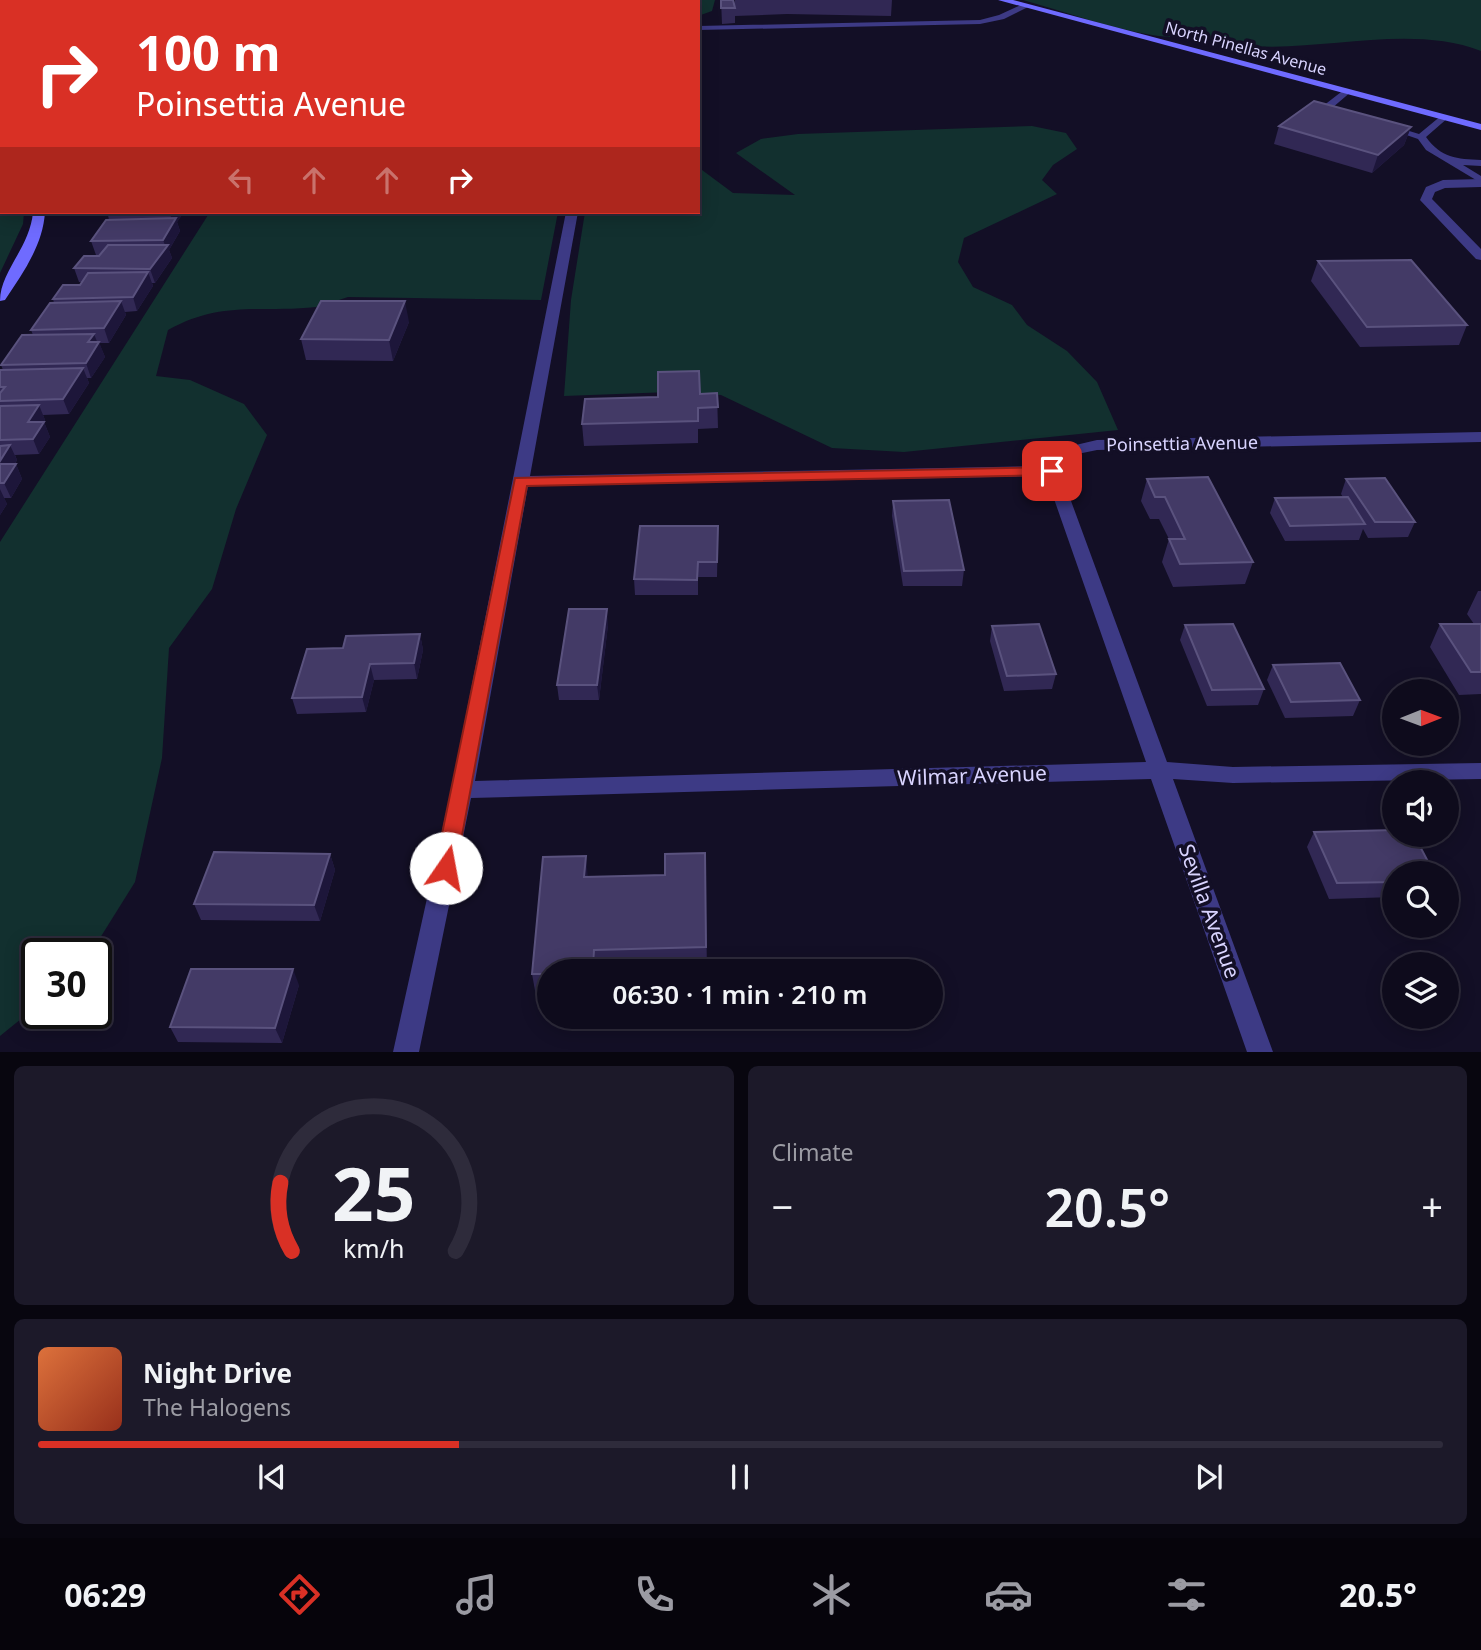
<!DOCTYPE html>
<meta charset="utf-8">
<style>
body{margin:0;font-family:"Noto Sans",sans-serif;background:#1c1929;color:#f1f3f6;height:100vh;display:flex;flex-direction:column;font-size:26px;white-space:nowrap}
*{box-sizing:border-box;margin:0}
p{font-size:23px;color:#9b9ba3}
.icon{flex:none;width:38px;height:38px;fill:none;stroke:currentColor;stroke-width:2;stroke-linecap:round;stroke-linejoin:round}
.map{position:relative;height:1052px;overflow:hidden}
.sheet{display:flex;flex-direction:column;gap:14px;padding:14px;background:#08060f;flex:1}
.sheet>*{flex:none}
.guide{position:absolute;left:0px;top:0px;width:700px;height:214px;box-shadow:0 4px 18px #0003,0 0 0 2px #2e2b3b;background:#d93025;color:#fff;overflow:hidden}
.needle{width:46px;rotate:89deg}
.fabs{position:absolute;left:1382px;top:679px;display:grid;gap:14px}
.fabs a{display:grid;place-items:center;width:77px;height:77px;border-radius:50%;background:#0e0b1c;box-shadow:0 4px 18px #0003,0 0 0 2px #2e2b3b;font-size:35px}
.speed{position:absolute;left:21px;top:938px;display:flex;gap:14px;font-size:35px;font-weight:700;text-align:center}
.speed>*{display:grid;place-content:center;width:91px;height:91px;border-radius:50%;background:#0e0b1c;box-shadow:0 4px 18px #0003,0 0 0 2px #2e2b3b;line-height:1}
.speed .limit{border:4px solid #111;border-radius:10px;background:#fff;color:#111}
.pin{position:absolute;display:grid;place-items:center;width:60px;height:60px;color:#fff;margin:-30px;border-radius:14px;box-shadow:0 4px 10px #0006}
.me{position:absolute;width:77px;margin:-38px;rotate:12deg;stroke-linejoin:round;filter:drop-shadow(0 0 5px #0008)}
.turn{display:flex;align-items:center;gap:24px;height:147px;padding:0 21px;font-size:32px}
.turn .icon{width:91px;height:91px;stroke-width:2.5}
.turn b{display:block;font-size:49px;line-height:60px}
.lanes{display:flex;align-items:center;height:66px;padding:0 21px;background:#0003;justify-content:center;gap:35px;direction:ltr}
.lanes .off{opacity:.35}
.big{font-size:52px;font-weight:600;line-height:1.1}
.sheet .tile{flex:1;display:flex;flex-direction:column;justify-content:center;gap:10px;min-width:0;padding:0 24px;border-radius:10px;background:#1c1929}
.sheet .dial{align-items:center;gap:0}
.dial svg{height:182px;overflow:visible;fill:none;stroke:#2e2b3b;stroke-width:7;stroke-linecap:round;text-anchor:middle}
.dial text{fill:#f1f3f6;stroke:none}
.song{display:flex;align-items:center;gap:21px}
.cover{width:84px;height:84px;border-radius:10px;background:linear-gradient(135deg,hsl(20 70% 55%),hsl(10 70% 35%))}
.played{height:7px;border-radius:4px;background:linear-gradient(90deg,#d93025 30%,#2e2b3b 30%)}
.keys{display:flex;justify-content:space-around;direction:ltr}
.heat{display:flex;justify-content:space-between;align-items:center;font-size:38px;direction:ltr}
.sheet .tiles{flex:1;display:grid;gap:14px;grid-template-columns:1fr 1fr}
.tile:last-child{grid-column:span 2}
.trip{position:absolute;left:537px;top:959px;width:406px;height:70px;border-radius:35px;background:#0e0b1c;box-shadow:0 4px 18px #0003,0 0 0 2px #2e2b3b;font-weight:600;line-height:70px;text-align:center}
.tabs{display:flex;height:112px;justify-content:space-around;align-items:center;background:#06040b;color:#9b9ba3}
.tabs .icon{width:49px;height:49px}
.tabs .current{color:#d93025}
.tabs b{font-size:32px;color:#f1f3f6}
.map>svg:first-child{display:block}
</style>
<div class="map">
<svg width="1481" height="1052" viewBox="0 0 1481 1052">
<rect width="100%" height="100%" fill="#130f26"/>
<g fill="#12302f">
<polygon points="0,0 715,0 712,11 698,16 698,2 2,2 2,75"/>
<path d="M1023,0H1481V51C1411,24 1325,51 1253,46C1237,45 1221,41 1205,39C1188,37 1169,38 1152,35C1109,28 1066,12 1023,0Z"/>
<polygon points="0,109 2,212 24,212 23,224 0,273"/>
<polygon points="1032,126 1066,133 1077,149 1053,165 1042,180 1057,194 964,238 958,262 973,287 1012,305 1027,325 1067,351 1097,382 1118,430 904,452 832,448 721,395 670,392 564,396 571,300 585,212 698,212 698,167 733,193 795,195 736,153 761,139 798,134"/>
<path d="M210,212H558L541,300L348,297C338,300 327,305 316,307C261,313 222,300 168,330L156,376L190,380L244,404L267,435L236,509L212,589L169,648L162,758L135,882L90,954H37V1006L0,1036V542Z"/>
</g>
<g fill="none" stroke-linecap="round" stroke-linejoin="round">
<g fill="#3d3a85" fill-rule="evenodd">
<polygon points="1023,4 1030,6 1004,19 980,24 698,30 698,26 980,20 999,15"/>
<polygon points="1345,89 1352,91 1332,108 1339,112 1339,116 1333,116 1323,110 1323,106"/>
<path d="M1442,115L1449,117L1426,137C1441,158 1457,159 1481,160V166L1463,165L1481,176V183L1426,150L1418,139L1389,129L1393,126L1419,134Z"/>
</g>
<g fill="#3d3a85" fill-rule="evenodd">
<polygon points="1481,179 1481,187 1445,188 1435,192 1432,199 1481,249 1481,260 1476,259 1420,200 1426,187 1443,180"/>
<path d="M566,212H578L530,476L1045,466L1050,451L1097,440L1481,432V442L1097,450L1063,457L1060,471L1167,762L1233,767L1481,763V779L1233,783L1173,779L1273,1052H1247L1151,779L471,798L419,1052H393L451,790ZM1046,476L1146,762L475,781L528,486Z"/>
</g>
<g fill="#6f6bff" fill-rule="evenodd">
<polygon points="998,0 1013,0 1481,124 1481,130"/>
<rect x="0" y="87" width="2" height="8"/>
<path d="M33,212H45C43,245 23,273 5,300L0,301C0,271 30,248 33,212Z"/>
</g>
</g>
<g fill="#312854">
<polygon points="721,0 734,5 735,0 892,0 891,16 787,14 735,16 735,23 722,24"/>
<polygon points="1279,126 1411,127 1404,145 1372,173 1274,144"/>
<polygon points="184,212 177,222 180,231 169,250 172,258 155,283 152,283 153,286 137,311 125,312 126,315 109,343 99,343 105,357 91,378 87,378 89,383 69,414 43,415 45,420 44,422 50,437 39,454 15,455 17,460 15,464 16,464 22,479 11,498 4,498 7,504 0,515 0,370 3,370 1,365 33,335 31,330 54,303 53,299 80,285 82,282 79,282 74,268 99,256 100,255 96,255 91,241 109,220 108,215"/>
<polygon points="1318,261 1467,325 1459,345 1360,347 1311,281"/>
<polygon points="409,322 393,361 306,360 301,339"/>
<polygon points="717,393 718,428 698,429 698,443 584,446 582,424 700,394"/>
<polygon points="1147,479 1253,562 1245,584 1173,587 1162,562 1169,539 1159,519 1150,519 1141,501"/>
<polygon points="1346,479 1415,522 1408,537 1368,538 1363,529 1359,540 1285,541 1270,513 1275,498 1343,497 1341,494"/>
<polygon points="893,501 964,570 962,586 903,586 892,516"/>
<polygon points="718,526 717,577 698,577 698,595 635,595 634,579"/>
<polygon points="1478,591 1481,591 1481,694 1459,695 1430,647 1440,624 1474,624 1467,614"/>
<polygon points="608,625 599,700 559,700 557,685"/>
<polygon points="1185,625 1264,689 1258,705 1207,706 1180,640"/>
<polygon points="992,626 1056,674 1052,689 1004,691 990,641"/>
<polygon points="420,634 423,650 417,679 374,680 366,712 297,714 292,698 343,648"/>
<polygon points="1273,665 1360,700 1353,716 1285,718 1267,680"/>
<polygon points="1314,832 1395,873 1395,897 1329,899 1307,847"/>
<polygon points="705,853 707,970 647,971 550,971 550,996 536,996 532,974 588,877 665,875"/>
<polygon points="330,854 335,870 320,921 201,920 194,904"/>
<polygon points="299,985 282,1043 178,1042 170,1027"/>
</g>
<g fill="#1d163a">
<polygon points="1411,127 1404,145 1372,173 1378,155"/>
<polygon points="172,212 184,212 177,222 180,231 169,250 172,258 155,283 150,269 166,248 163,240 173,223 170,214"/>
<polygon points="148,272 153,286 137,311 133,297"/>
<polygon points="121,301 126,315 109,343 104,328"/>
<polygon points="405,301 409,322 393,361 389,340"/>
<polygon points="94,334 98,344 99,342 105,357 91,378 86,363 88,342"/>
<polygon points="83,368 89,383 69,414 63,399"/>
<polygon points="39,405 45,420 34,437 28,422"/>
<polygon points="44,422 50,437 39,454 33,439"/>
<polygon points="10,445 17,460 5,479 0,469 0,461"/>
<polygon points="16,464 22,479 11,498 4,483"/>
<polygon points="0,489 7,504 0,515"/>
<polygon points="607,609 608,625 599,700 597,685"/>
<polygon points="420,634 423,650 417,679 414,663"/>
<polygon points="370,664 374,680 366,712 362,697"/>
<polygon points="330,854 335,870 320,921 314,905"/>
<polygon points="586,856 588,879 584,877"/>
<polygon points="594,950 597,971 593,971"/>
<polygon points="293,969 299,985 282,1043 275,1028"/>
</g>
<g fill="#433a66" stroke="#5a527e" stroke-width="2">
<polygon points="721,0 733,0 735,8 721,8"/>
<polygon points="1314,101 1411,127 1378,155 1279,126"/>
<polygon points="110,212 172,212 170,214 108,215"/>
<polygon points="176,218 163,240 91,241 106,220"/>
<polygon points="108,245 168,245 150,269 74,268 84,256 99,256"/>
<polygon points="1411,260 1467,325 1367,327 1318,261"/>
<polygon points="148,272 133,297 53,299 63,285 80,285 88,273"/>
<polygon points="121,301 104,328 31,330 50,303"/>
<polygon points="321,301 405,301 389,340 301,339"/>
<polygon points="94,334 88,342 99,342 86,363 1,365 22,335"/>
<polygon points="83,368 63,399 0,401 0,393 5,387 0,387 0,370"/>
<polygon points="699,371 700,394 717,393 718,407 698,408 698,421 582,424 585,399 658,397 658,372"/>
<polygon points="39,405 28,422 44,422 33,439 0,440 0,406"/>
<polygon points="10,445 0,461 0,446"/>
<polygon points="0,464 16,464 4,483 0,483"/>
<polygon points="1208,477 1253,562 1180,564 1169,539 1185,539 1165,497 1155,497 1147,479"/>
<polygon points="1385,478 1415,522 1375,522 1346,479"/>
<polygon points="1348,497 1365,524 1290,526 1275,498"/>
<polygon points="949,500 964,570 904,571 893,501"/>
<polygon points="640,526 718,526 717,562 698,562 697,580 634,579"/>
<polygon points="569,609 607,609 597,685 557,685"/>
<polygon points="1039,624 1056,674 1007,676 992,626"/>
<polygon points="1233,624 1264,689 1212,690 1185,625"/>
<polygon points="1440,624 1481,624 1481,672 1471,672"/>
<polygon points="420,634 414,663 370,664 362,697 292,698 307,649 343,648 346,636"/>
<polygon points="1340,663 1360,700 1291,702 1273,665"/>
<polygon points="1395,830 1395,835 1414,835 1434,873 1395,873 1395,882 1337,883 1314,832"/>
<polygon points="214,852 330,854 314,905 194,904"/>
<polygon points="705,853 706,947 594,950 593,971 550,971 550,974 532,974 543,857 586,856 584,877 665,875 665,854"/>
<polygon points="191,969 293,969 275,1028 170,1027"/>
</g>
<polygon fill="#d93025" stroke="#8d1f18" stroke-width="2" points="1052,467 1057,468 1059,471 1057,475 527,486 456,868 453,875 446,877 438,875 435,868 515,478"/>
<g text-anchor="middle" dominant-baseline="central" stroke-width="7" stroke-linejoin="round" paint-order="stroke">
<g font-size="16" fill="#d9d4ff" stroke="#130f26">
<text transform="translate(1246 48) rotate(15)">North Pinellas Avenue</text>
</g>
<g font-size="18" fill="#d9d4ff" stroke="#130f26">
<text transform="translate(1182 443) rotate(-1)">Poinsettia Avenue</text>
</g>
<g font-size="21" fill="#d9d4ff" stroke="#130f26">
<text transform="translate(972 775) rotate(-2)">Wilmar Avenue</text>
<text transform="translate(1210 911) rotate(70)">Sevilla Avenue</text>
</g>
</g>
</svg>
<div class="fabs">
<a><svg class="needle" viewBox="-14 -14 28 28"><path d="M0-13l5 13h-10z" fill="#e53935"/><path d="M0 13l5-13h-10z" fill="#9b9ba3"/></svg></a>
<a><svg class="icon" aria-label="sound" viewBox="0 0 24 24"><path d="M4 9h4l5-4v14l-5-4H4zM17 9q2 3 0 6"/></svg></a>
<a><svg class="icon" aria-label="search" viewBox="0 0 24 24"><circle cx="10" cy="10" r="6"/><path d="M15 15l6 6"/></svg></a>
<a><svg class="icon" aria-label="layers" viewBox="0 0 24 24"><path d="M12 4l9 5-9 5-9-5zM3 14l9 5 9-5"/></svg></a>
</div>
<div class="speed"><div class="limit">30</div></div>
<div class="pin" style="left:1052px;top:471px;background:#d93025"><svg class="icon" aria-label="arrive" viewBox="0 0 24 24"><path d="M6 21V4h12l-3 4 3 4H6"/></svg></div>
<svg class="me" style="left:446px;top:868px" viewBox="-20 -20 40 40"><circle r="19" fill="#fff"/><path d="M0-13L10 11 0 6-10 11z" fill="#d93025"/></svg>
<div class="trip">06:30 · 1 min · 210 m</div>
<div class="guide">
<div class="turn"><svg class="icon" aria-label="right" viewBox="0 0 24 24"><path d="M7 20v-9h11M14 6l5 5-5 5"/></svg><div><b>100 m</b>Poinsettia Avenue</div></div>
<div class="lanes"><svg class="icon off" aria-label="left" viewBox="0 0 24 24"><path d="M17 20v-9H6M10 6l-5 5 5 5"/></svg><svg class="icon off" aria-label="ahead" viewBox="0 0 24 24"><path d="M12 20V5M6 11l6-6 6 6"/></svg><svg class="icon off" aria-label="ahead" viewBox="0 0 24 24"><path d="M12 20V5M6 11l6-6 6 6"/></svg><svg class="icon" aria-label="right" viewBox="0 0 24 24"><path d="M7 20v-9h11M14 6l5 5-5 5"/></svg></div>
</div>
</div>
<section class="sheet">
<div class="tiles">
<div class="tile dial"><svg viewBox="0 0 100 80">
<path d="M14 69A42 42 0 1 1 86 69"/>
<path d="M14 69A42 42 0 0 1 9 39" stroke="#d93025"/>
<text x="50" y="56" font-size="32" font-weight="700">25</text>
<text x="50" y="72" font-size="11">km/h</text>
</svg></div>
<div class="tile"><p>Climate</p>
<div class="heat"><a>−</a><b class="big">20.5°</b><a>+</a></div>
</div>
<div class="tile">
<div class="song"><i class="cover"></i><div><b>Night Drive</b><p>The Halogens</p></div></div>
<div class="played"></div>
<div class="keys"><svg class="icon" aria-label="previous" viewBox="0 0 24 24"><path d="M18 5L8 12l10 7zM5 5v14"/></svg><svg class="icon" aria-label="pause" viewBox="0 0 24 24"><path d="M8 5v14M16 5v14"/></svg><svg class="icon" aria-label="next" viewBox="0 0 24 24"><path d="M6 5l10 7-10 7zM19 5v14"/></svg></div>
</div>
</div>
</section>
<nav class="tabs">
<b>06:29</b>
<svg class="icon current" aria-label="directions" viewBox="0 0 24 24"><path d="M12 3l9 9-9 9-9-9zM9 14v-3h6M13 9l2 2-2 2"/></svg>
<svg class="icon" aria-label="music" viewBox="0 0 24 24"><path d="M9 18V5l10-2v13"/><circle cx="6" cy="18" r="3"/><circle cx="16" cy="16" r="3"/></svg>
<svg class="icon" aria-label="phone" viewBox="0 0 24 24"><path d="M5 4h4l2 5-3 2q2 4 5 5l2-3 5 2v4C11 20 4 13 5 4z"/></svg>
<svg class="icon" aria-label="climate" viewBox="0 0 24 24"><path d="M12 3v18M4 7l16 10M4 17L20 7"/></svg>
<svg class="icon" aria-label="car" viewBox="0 0 24 24"><path d="M5 17H2v-5l4-1 3-4h7l3 4 3 1v5h-3M9 17h6M6 11h13"/><circle cx="7" cy="17" r="2"/><circle cx="17" cy="17" r="2"/></svg>
<svg class="icon" aria-label="filters" viewBox="0 0 24 24"><path d="M4 7h16M4 17h16"/><circle cx="9" cy="7" r="2"/><circle cx="15" cy="17" r="2"/></svg>
<b>20.5°</b>
</nav>
